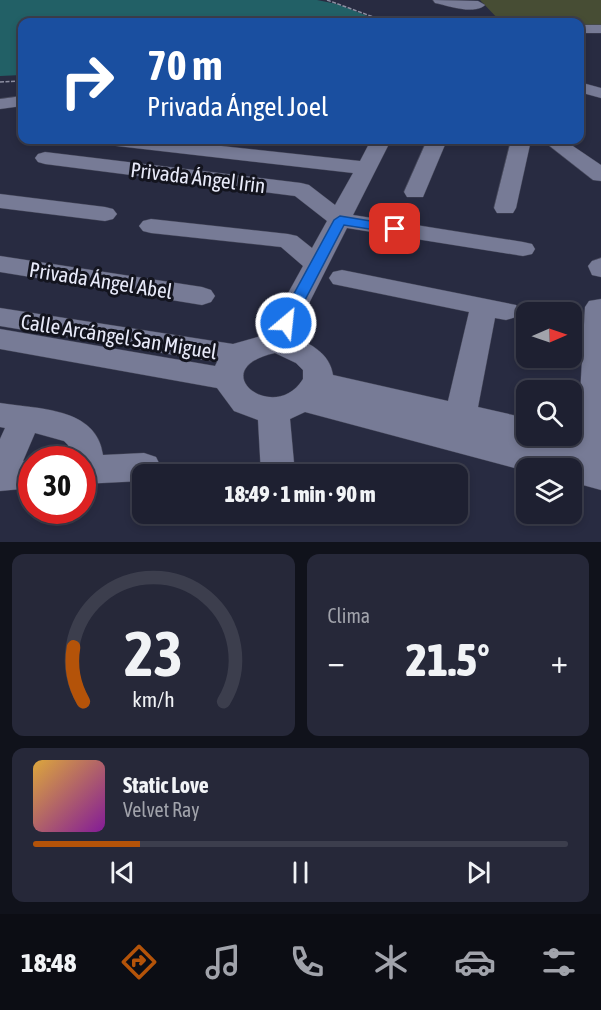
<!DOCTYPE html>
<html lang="es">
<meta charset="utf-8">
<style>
body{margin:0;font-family:"Asap Condensed",sans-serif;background:#262839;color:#f1f3f6;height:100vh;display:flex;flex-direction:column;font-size:22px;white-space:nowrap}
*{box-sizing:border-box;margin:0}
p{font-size:20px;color:#a1a3ab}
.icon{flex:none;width:33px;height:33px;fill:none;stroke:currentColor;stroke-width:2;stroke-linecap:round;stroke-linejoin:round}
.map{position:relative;height:542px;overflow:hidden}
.side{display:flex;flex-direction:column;gap:12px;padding:12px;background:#10121b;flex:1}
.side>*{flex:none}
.top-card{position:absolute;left:18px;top:18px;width:566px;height:126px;border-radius:12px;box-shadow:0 3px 9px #0003,0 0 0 2px #3c3e4d;background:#1a4fa0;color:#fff;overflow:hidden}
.needle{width:39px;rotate:88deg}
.buttons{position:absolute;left:516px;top:302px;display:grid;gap:12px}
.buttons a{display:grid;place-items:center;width:66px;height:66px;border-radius:12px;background:#1e2031;box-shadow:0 3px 9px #0003,0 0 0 2px #3c3e4d;font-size:30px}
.speed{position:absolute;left:18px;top:446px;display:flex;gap:12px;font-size:30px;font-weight:700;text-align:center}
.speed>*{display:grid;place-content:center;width:78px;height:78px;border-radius:50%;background:#1e2031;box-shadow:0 3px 9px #0003,0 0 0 2px #3c3e4d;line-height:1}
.speed .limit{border:9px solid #d22;background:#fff;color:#111}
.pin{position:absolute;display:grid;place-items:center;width:51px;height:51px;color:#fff;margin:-26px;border-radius:12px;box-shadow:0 3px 9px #0006}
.me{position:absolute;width:66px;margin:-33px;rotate:28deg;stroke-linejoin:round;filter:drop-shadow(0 0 4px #0008)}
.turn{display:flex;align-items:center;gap:21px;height:126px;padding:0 30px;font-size:27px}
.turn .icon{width:78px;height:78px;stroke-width:2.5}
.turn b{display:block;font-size:42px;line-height:51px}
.big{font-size:45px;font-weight:800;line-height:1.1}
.side .tile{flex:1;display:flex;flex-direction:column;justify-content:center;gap:9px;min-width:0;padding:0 21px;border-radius:12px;background:#262839}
.side .dial{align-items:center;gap:0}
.dial svg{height:156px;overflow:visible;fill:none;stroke:#3c3e4d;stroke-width:7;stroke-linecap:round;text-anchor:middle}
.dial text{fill:#f1f3f6;stroke:none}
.song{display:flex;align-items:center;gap:18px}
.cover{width:72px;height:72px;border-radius:9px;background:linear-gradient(135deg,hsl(40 70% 55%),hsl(290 70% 35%))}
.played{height:6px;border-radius:3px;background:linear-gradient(90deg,#b45309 20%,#3c3e4d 20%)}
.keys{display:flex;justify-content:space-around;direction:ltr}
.heat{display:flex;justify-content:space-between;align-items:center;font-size:33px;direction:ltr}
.side .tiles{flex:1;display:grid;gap:12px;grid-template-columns:1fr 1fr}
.tile:last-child{grid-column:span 2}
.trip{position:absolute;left:132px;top:464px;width:336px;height:60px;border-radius:12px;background:#1e2031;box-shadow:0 3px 9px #0003,0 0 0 2px #3c3e4d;font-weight:800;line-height:60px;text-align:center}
.menu{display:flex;height:96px;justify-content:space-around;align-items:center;background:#0c0d14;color:#a1a3ab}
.menu .icon{width:42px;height:42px}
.menu .current{color:#b45309}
.menu b{font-size:27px;color:#f1f3f6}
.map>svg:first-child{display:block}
</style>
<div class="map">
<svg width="601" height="542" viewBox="0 0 601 542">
<rect width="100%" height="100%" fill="#282b41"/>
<polygon fill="#474d34" points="480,0 601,0 601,26 579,26 579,22 501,22"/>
<polygon fill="#226066" points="0,0 317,0 337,4 383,22 22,22 22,75 0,76"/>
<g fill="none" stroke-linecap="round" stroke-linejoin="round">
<g stroke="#454759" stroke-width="1">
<g id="minor">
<path d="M433,0L478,1L485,5C474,15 449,6 435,3Z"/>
<rect x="579" y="25" width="22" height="8"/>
<polygon points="579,82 601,88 601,98 579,92"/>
<polygon points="22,96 22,106 0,109 0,99"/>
<path d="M107,140H166L360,161L371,140H391L353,215L523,242L532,244L535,249L532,254L523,256L347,228L292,337C311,343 330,354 333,375L448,401L469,312L333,284L329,278L333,272L342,270L516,305L520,311L516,317L506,320L495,318L478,407L526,418V435H572V429L578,431L585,307L589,301L601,299V490L572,482V468H526V471L305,412L290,419L295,474H261L258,420L234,411L217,388L0,349V329L215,366L217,362L0,326V308L233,344L265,335L303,266L281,247L151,233L143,231L139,226L143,221L151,219L288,234L297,236L312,248L327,221L295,196L45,164L38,162L35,158L38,154L45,152L301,183L309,185L335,205L353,173L117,146L110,144ZM275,353L296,363L303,370V379C274,426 202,369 275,353Z"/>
<polygon points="427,140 447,140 423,197 407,197 404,192"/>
<polygon points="511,140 531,140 516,208 513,213 497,213 494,208"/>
<polygon points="542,140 564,140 601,165 601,181 593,180"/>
<polygon points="0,194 105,207 113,209 117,214 113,219 105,221 0,208"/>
<polygon points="0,256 202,287 211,290 215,296 211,302 202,305 0,272"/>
<polygon points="601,258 601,277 592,275 588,266 592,261"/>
<path d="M0,403C37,409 97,407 103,455L144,453L156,457L161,467L158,474H142V481L82,484V459H69L68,445L64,441L35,433L23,461L32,460V488L0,491V439L5,428L0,427Z"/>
</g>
</g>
<g stroke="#8d8fa2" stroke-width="1.5" stroke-dasharray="4 1.5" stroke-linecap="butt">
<polyline points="327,0 387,22"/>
<polyline points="0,82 22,81"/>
</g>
<use href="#minor" fill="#777b96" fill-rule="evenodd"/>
</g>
<polygon fill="#1a73e8" stroke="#114b97" stroke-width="1.5" points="340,216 395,225 401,229 395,233 344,225 291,327 281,327 278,323 334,220"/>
<g text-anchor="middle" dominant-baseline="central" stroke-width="6" stroke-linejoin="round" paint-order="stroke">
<g font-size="21" fill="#e8eaf9" stroke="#13141e">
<text transform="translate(198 177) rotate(7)">Privada Ángel Irin</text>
<text transform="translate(101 280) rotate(9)">Privada Ángel Abel</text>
<text transform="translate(119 336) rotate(9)">Calle Arcángel San Miguel</text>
</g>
</g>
</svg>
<div class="buttons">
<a><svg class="needle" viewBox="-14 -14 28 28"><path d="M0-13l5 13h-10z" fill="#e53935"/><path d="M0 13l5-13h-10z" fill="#a1a3ab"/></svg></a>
<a><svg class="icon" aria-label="search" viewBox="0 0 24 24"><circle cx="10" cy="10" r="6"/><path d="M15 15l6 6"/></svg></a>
<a><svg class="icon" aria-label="layers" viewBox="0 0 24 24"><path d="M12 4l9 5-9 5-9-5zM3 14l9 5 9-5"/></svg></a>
</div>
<div class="speed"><div class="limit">30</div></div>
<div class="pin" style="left:395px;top:229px;background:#d93025"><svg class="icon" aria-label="arrive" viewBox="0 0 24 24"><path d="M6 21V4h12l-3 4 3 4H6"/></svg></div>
<svg class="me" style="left:286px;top:323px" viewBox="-20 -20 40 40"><circle r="17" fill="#1a73e8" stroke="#fff" stroke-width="3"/><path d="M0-11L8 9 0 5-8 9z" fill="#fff"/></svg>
<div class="trip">18:49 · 1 min · 90 m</div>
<div class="top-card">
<div class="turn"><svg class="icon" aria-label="right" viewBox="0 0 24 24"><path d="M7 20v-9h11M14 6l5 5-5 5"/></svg><div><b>70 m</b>Privada Ángel Joel</div></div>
</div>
</div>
<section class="side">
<div class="tiles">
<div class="tile dial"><svg viewBox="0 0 100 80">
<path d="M14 69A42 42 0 1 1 86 69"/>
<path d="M14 69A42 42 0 0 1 9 41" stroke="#b45309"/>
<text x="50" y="56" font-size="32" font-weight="700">23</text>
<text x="50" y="72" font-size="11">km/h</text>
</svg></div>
<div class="tile"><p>Clima</p>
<div class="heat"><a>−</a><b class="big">21.5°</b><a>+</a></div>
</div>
<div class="tile">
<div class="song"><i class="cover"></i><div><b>Static Love</b><p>Velvet Ray</p></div></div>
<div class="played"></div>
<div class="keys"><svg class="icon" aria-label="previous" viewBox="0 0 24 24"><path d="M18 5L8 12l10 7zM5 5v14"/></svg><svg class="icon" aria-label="pause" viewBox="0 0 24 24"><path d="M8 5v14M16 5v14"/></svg><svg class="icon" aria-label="next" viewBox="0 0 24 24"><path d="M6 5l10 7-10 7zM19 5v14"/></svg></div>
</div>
</div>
</section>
<nav class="menu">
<b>18:48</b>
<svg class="icon current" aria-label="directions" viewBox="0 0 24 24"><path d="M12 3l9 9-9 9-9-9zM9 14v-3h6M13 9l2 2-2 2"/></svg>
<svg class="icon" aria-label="music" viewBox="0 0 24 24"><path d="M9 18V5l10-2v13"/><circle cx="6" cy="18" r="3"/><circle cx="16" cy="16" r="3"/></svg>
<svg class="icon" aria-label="phone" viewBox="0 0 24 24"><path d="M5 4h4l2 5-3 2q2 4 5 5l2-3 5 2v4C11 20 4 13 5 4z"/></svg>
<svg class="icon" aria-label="climate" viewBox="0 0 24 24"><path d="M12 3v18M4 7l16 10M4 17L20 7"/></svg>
<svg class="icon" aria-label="car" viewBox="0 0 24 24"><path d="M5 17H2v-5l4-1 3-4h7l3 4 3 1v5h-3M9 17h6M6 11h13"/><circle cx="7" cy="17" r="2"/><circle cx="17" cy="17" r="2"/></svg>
<svg class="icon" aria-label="filters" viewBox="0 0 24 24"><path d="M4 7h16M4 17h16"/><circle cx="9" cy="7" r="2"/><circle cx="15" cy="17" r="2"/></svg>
</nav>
